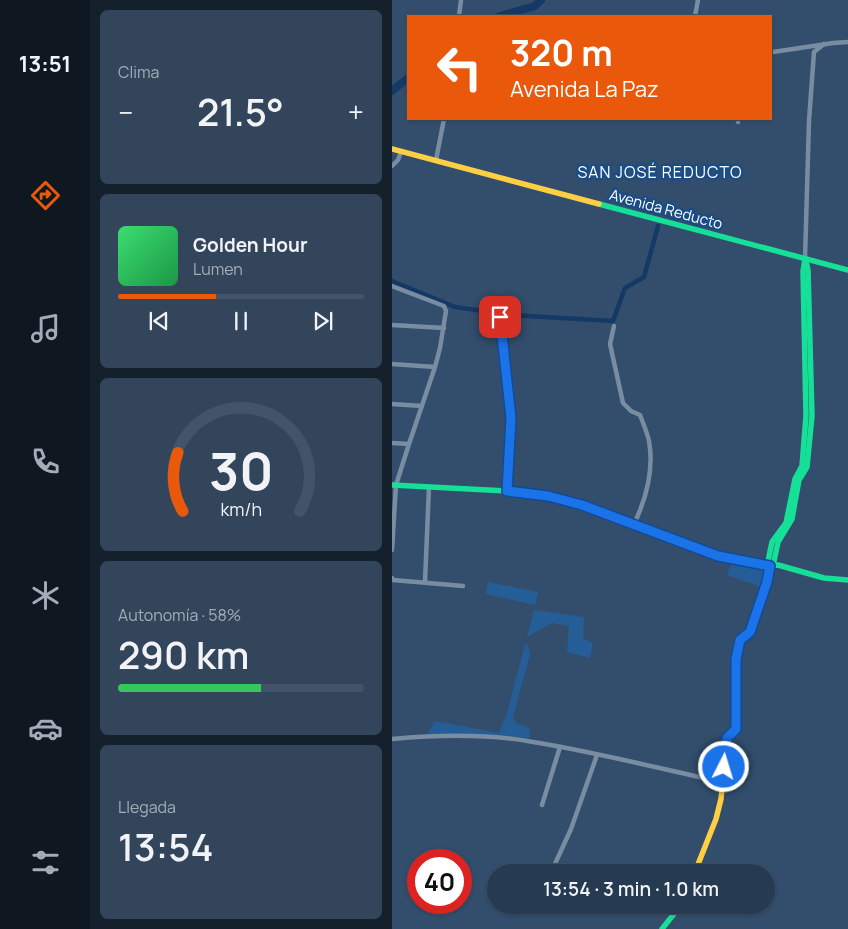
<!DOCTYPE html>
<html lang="es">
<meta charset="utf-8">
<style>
body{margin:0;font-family:Manrope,sans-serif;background:#32455b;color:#f1f3f6;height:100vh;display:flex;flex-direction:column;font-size:19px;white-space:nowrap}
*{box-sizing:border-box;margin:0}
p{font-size:16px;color:#a4adb7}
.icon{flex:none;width:28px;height:28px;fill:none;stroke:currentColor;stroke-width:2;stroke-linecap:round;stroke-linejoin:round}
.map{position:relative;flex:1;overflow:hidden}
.side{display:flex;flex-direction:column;gap:10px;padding:10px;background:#15202d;width:302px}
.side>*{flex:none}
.guide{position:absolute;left:15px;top:15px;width:365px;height:105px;border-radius:0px;box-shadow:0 1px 4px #0004,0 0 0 1px #425468;background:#ea580c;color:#fff;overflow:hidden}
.speed{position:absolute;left:15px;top:849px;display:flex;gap:10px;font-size:25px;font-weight:700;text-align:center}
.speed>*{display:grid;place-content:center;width:65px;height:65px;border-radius:50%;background:#263a51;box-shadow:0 1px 4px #0004,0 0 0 1px #425468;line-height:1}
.speed .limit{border:8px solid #d22;background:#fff;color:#111}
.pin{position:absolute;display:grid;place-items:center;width:42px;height:42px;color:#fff;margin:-21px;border-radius:10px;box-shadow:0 2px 8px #0006}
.me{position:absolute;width:55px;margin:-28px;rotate:5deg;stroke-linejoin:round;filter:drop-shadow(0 0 4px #0008)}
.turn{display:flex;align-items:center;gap:18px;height:105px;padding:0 20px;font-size:22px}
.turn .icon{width:65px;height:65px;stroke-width:2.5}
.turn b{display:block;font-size:35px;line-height:42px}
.big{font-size:38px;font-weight:600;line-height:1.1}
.side .tile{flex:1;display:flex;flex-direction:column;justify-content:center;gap:8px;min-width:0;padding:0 18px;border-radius:8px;background:#32455b}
.side .dial{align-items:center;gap:0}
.dial svg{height:130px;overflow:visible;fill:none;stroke:#425468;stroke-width:7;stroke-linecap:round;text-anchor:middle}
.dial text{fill:#f1f3f6;stroke:none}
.song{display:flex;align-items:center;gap:15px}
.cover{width:60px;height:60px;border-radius:8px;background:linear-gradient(135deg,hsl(140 70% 55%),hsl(140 70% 35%))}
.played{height:5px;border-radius:2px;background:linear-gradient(90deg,#ea580c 40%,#425468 40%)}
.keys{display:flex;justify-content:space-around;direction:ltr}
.heat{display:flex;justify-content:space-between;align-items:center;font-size:28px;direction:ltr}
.charge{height:8px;border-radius:4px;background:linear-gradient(90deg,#34c759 58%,#425468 0)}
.trip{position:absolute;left:95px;top:864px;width:288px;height:50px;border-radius:25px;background:#263a51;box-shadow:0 1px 4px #0004,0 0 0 1px #425468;font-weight:600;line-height:50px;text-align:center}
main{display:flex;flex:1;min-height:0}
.tab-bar{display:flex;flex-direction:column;width:90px;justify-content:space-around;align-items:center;background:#0f1720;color:#a4adb7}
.tab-bar .icon{width:35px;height:35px}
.tab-bar .active{color:#ea580c}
.tab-bar b{font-size:22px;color:#f1f3f6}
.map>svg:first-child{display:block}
</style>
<main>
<nav class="tab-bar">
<b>13:51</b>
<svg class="icon active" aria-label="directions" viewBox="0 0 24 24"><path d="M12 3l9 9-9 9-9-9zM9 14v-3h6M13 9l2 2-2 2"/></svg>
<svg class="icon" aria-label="music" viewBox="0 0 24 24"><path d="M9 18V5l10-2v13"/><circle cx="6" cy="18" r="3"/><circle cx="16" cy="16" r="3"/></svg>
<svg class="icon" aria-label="phone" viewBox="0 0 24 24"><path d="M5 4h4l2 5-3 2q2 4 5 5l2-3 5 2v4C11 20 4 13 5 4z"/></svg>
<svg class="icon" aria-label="climate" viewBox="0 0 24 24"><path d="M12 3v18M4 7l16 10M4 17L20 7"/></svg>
<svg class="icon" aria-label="car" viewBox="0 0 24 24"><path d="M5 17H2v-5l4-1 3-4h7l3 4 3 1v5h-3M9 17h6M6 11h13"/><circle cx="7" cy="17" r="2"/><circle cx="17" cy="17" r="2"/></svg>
<svg class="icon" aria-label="filters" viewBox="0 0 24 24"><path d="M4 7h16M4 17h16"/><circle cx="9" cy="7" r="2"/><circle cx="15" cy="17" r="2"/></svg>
</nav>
<section class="side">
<div class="tile"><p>Clima</p>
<div class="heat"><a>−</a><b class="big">21.5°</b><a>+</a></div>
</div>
<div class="tile">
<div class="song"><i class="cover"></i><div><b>Golden Hour</b><p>Lumen</p></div></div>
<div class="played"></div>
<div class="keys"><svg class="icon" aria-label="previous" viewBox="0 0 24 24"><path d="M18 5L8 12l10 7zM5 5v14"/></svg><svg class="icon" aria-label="pause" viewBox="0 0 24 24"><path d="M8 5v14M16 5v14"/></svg><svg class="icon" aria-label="next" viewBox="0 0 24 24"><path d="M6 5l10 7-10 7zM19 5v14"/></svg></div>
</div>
<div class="tile dial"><svg viewBox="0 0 100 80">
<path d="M14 69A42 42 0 1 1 86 69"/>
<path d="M14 69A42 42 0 0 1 11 33" stroke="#ea580c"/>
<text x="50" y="56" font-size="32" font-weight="700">30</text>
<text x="50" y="72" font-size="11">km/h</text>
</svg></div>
<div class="tile"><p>Autonomía · 58%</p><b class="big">290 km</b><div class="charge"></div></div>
<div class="tile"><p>Llegada</p><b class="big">13:54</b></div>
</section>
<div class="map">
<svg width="456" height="929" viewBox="0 0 456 929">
<rect width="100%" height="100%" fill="#324e6c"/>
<g fill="#255d97">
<polygon points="340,562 374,570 369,587 335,575"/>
<polygon points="96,582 146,592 143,605 94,594"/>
<polygon points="142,610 192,617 191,638 201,643 198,658 175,652 177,626 160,623 135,637"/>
<polygon points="133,644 136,645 138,655 121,717 124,723 137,728 138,738 106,735 35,735 43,721 107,733 115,713"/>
</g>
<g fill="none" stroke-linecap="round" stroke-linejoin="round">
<polyline stroke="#143964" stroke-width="4.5" points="0,281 63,307 119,315 221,321 233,288 252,277 266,226"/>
<g stroke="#143964" stroke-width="8">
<polyline points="108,16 143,6 149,0"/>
<polyline points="0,91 16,78"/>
</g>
<g stroke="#798da2" stroke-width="4.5">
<polyline points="67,16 69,0"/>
<polyline points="303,16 306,0"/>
<polyline points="379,50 381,52 441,43 456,42"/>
<polyline points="346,119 346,122"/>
<polyline points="44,160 52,119"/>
<polyline points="0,166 6,160 9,152"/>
<polyline points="413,259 417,121 422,52 432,44"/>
<polyline points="0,286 52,306 54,311 48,348 43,367 17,444 4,485 0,550"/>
<polyline points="108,317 119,417 115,491"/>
<polyline points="0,325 52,328"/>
<path d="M222,326L218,344L231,403L239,411L248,415C251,423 255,432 257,441C262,469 254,499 242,524"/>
<polyline points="0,364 43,367"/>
<polyline points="0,404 30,406"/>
<polyline points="0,443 17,444"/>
<polyline points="0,578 1,580 71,586"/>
<polyline points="33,582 37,487"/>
<path d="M0,739C43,735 98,734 141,742C204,752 268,769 331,782"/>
<polyline points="150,805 168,747"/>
<polyline points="162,866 179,829 205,755"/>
</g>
<g stroke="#16e098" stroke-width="5.5">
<polyline points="207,204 456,270"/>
<polyline points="0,485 115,491 157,496 189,505 326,556 373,566 386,565 432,578 456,580"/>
<polyline points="375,566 380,542 394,523 403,479 410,466 414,416 411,271 413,259"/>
<polyline points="381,566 386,542 400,519 407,480 415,467 420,416 416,270 414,261"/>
<polyline points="270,929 289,905"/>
</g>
<g stroke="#ffcf43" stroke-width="5.5">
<polyline points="0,149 207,204"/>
<polyline points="303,872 324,819 329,799 335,738 344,729 344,659 348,641 358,632 375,582 378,566"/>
</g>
</g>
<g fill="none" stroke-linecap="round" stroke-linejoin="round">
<g stroke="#114b97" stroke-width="12">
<polyline id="route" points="108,317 119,418 115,491 156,496 190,505 326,556 378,566 375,582 358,632 348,640 344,659 344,729 335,738 332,767"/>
</g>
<use href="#route" stroke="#1a73e8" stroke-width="9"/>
</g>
<g text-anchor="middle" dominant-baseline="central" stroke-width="5" stroke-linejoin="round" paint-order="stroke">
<g font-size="15" fill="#fff" stroke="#1a4d85">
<text transform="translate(274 209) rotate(15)">Avenida Reducto</text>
</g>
<g font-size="16" letter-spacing="1" fill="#fff" stroke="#1a4d85">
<text x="268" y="172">SAN JOSÉ REDUCTO</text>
</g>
</g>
</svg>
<div class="speed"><div class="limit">40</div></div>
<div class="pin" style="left:108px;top:317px;background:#d93025"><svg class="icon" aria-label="arrive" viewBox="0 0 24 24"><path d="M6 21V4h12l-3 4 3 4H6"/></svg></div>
<svg class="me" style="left:332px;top:767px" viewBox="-20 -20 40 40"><circle r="17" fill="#1a73e8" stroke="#fff" stroke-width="3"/><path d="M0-11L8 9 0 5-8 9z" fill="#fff"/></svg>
<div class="trip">13:54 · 3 min · 1.0 km</div>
<div class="guide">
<div class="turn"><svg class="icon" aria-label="left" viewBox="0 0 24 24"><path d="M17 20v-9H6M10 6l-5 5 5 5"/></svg><div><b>320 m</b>Avenida La Paz</div></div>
</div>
</div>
</main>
